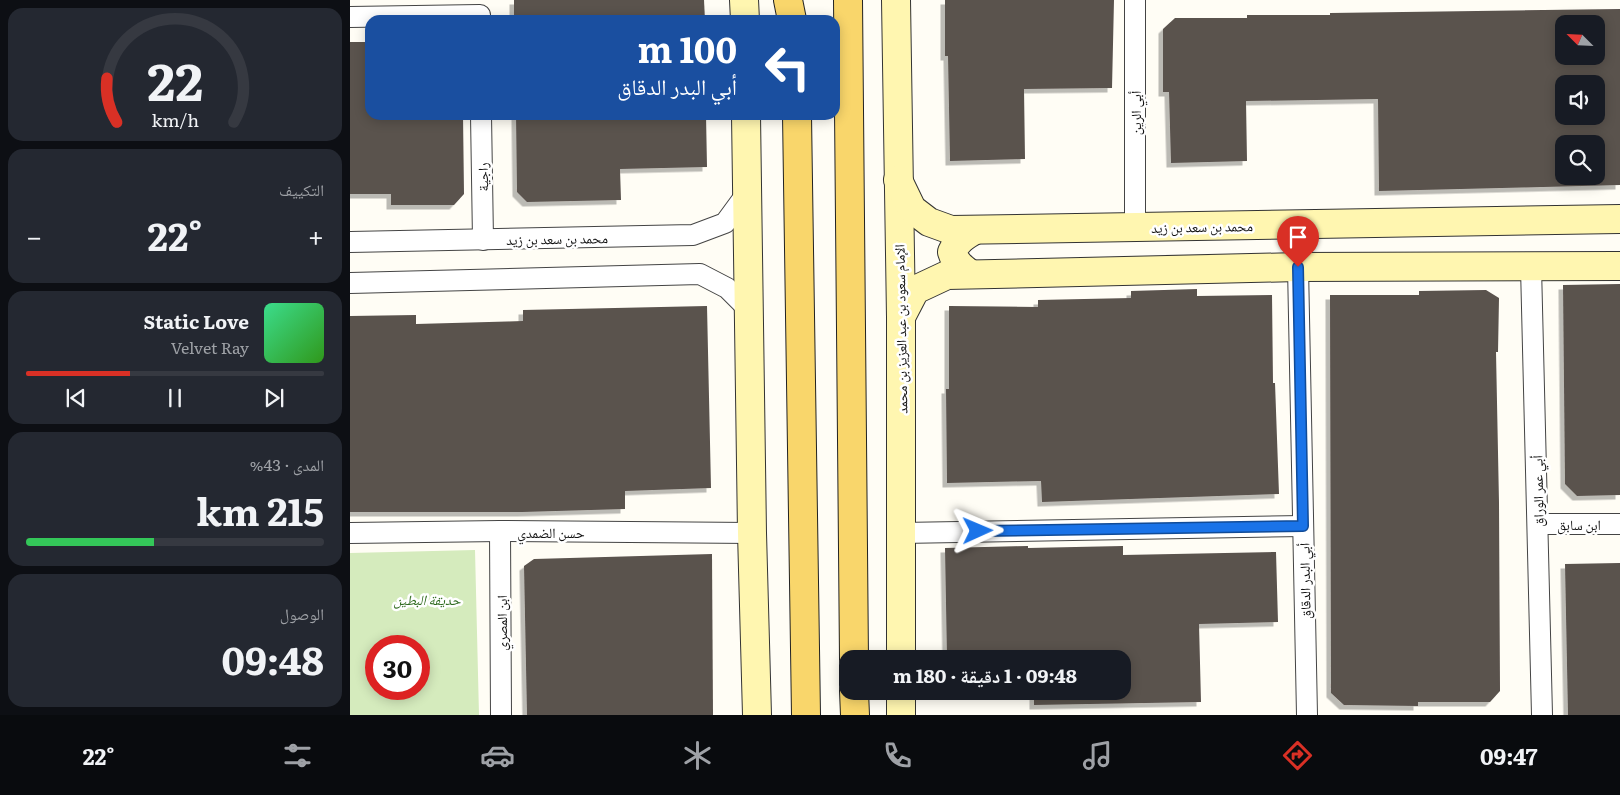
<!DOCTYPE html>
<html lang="ar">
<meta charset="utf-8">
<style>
body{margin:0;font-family:Literata,"Noto Naskh Arabic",serif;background:#242831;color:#f1f3f6;direction:rtl;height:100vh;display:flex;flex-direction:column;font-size:19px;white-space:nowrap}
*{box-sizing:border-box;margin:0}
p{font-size:16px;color:#9ea1a6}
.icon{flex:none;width:28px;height:28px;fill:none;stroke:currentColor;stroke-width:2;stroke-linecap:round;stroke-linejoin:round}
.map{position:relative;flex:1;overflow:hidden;direction:ltr}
.details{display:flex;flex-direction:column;gap:8px;padding:8px;background:#0d0f14;width:350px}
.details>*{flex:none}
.hud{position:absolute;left:15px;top:15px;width:475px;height:105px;border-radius:15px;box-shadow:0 2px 12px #0003;direction:rtl;background:#1a4fa0;color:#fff;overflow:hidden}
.needle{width:32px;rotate:294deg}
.tools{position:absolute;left:1205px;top:15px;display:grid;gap:10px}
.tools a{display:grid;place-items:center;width:50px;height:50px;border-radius:10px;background:#171b24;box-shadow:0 2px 12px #0003;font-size:25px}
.speed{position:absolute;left:15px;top:635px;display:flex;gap:10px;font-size:25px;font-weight:700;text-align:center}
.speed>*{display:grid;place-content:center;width:65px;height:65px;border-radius:50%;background:#171b24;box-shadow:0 2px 12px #0003;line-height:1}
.speed .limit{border:8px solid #d22;background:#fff;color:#111}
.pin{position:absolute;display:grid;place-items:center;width:42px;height:42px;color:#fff;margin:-51px -21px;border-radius:50% 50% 50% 0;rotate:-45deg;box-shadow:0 0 5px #0007}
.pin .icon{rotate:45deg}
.me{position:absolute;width:55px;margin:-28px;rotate:89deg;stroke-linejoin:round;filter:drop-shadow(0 0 4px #0008)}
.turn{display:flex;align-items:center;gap:18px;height:105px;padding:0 20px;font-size:22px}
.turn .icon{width:65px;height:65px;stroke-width:2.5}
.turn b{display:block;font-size:35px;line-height:42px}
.big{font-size:38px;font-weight:700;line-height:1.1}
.details .widget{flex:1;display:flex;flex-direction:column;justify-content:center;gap:8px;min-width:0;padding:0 18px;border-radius:15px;background:#242831}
.details .dial{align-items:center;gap:0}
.dial svg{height:130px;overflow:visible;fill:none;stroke:#363941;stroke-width:7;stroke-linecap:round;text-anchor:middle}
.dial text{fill:#f1f3f6;stroke:none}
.song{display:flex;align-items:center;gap:15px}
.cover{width:60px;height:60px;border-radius:8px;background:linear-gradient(135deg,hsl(150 70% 55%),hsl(110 70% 35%))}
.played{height:5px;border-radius:2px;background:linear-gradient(90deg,#d93025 35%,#363941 35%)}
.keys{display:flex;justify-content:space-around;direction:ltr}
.heat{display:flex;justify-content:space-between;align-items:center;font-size:28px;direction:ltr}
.charge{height:8px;border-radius:4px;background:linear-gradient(90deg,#34c759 43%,#363941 0)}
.trip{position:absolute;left:489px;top:650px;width:292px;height:50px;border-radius:15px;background:#171b24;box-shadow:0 2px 12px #0003;font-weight:700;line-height:50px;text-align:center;direction:rtl}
.dock{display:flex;height:80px;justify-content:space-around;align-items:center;background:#090b0e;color:#9ea1a6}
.dock .icon{width:35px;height:35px}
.dock .on{color:#d93025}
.dock b{font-size:22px;color:#f1f3f6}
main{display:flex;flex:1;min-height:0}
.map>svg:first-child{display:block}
</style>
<main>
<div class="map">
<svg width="1270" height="715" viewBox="0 0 1270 715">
<defs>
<filter id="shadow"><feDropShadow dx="-4.5" dy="4.5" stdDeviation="0" flood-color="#0004"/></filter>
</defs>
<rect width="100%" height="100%" fill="#fffdf5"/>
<path fill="#d5ebbd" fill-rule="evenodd" d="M125,550L129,715H0V553ZM26,646H69V689H26Z"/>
<g fill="#5a524d" fill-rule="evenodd" filter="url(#shadow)">
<polygon points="164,0 354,0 355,20 164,20"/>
<polygon points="595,0 764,0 762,88 674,89 675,159 600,161 598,56 595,56"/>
<path d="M1270,9V185L1029,191L1028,99L896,101L897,161L821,163L819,92H813V29L825,18H897V15H980V13ZM1214,24H1246V56H1214ZM1214,84H1246V116H1214ZM1214,144H1246V176H1214Z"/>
<polygon points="0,42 20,42 20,115 113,115 114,194 104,205 41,205 41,194 0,194"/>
<polygon points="166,115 356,115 357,167 270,169 271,200 177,202 167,192"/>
<polygon points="1270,284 1270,495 1227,496 1215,484 1213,285"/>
<polygon points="847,289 847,296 922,295 923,383 925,383 929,494 692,502 691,481 597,483 596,389 599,389 599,306 688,307 688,300 781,298 781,291"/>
<polygon points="1136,290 1149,298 1148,352 1146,352 1149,503 1150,691 1140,702 1068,702 1068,706 994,705 981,693 980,295 1069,295 1069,291"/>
<polygon points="357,306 361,488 275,491 275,509 172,512 0,512 0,316 66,315 66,324 173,321 173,310"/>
<polygon points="678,546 678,548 773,546 773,555 926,552 928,622 849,624 851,702 684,705 684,691 772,691 772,659 597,659 595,548"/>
<polygon points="362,554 363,715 177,715 174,566 184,559"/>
<polygon points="1270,563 1270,715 1218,715 1215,564"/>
</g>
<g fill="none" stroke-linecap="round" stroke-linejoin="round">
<g stroke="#444" stroke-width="22">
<g id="street">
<polyline points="785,0 785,227"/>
<polyline points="0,17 130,15"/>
<polyline points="131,115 133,240"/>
<polyline points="0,242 343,235 375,223 397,193"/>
<polyline points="948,267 957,715"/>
<polyline points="1181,267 1192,715"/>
<polyline points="0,283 350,274 377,288 399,310"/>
<polyline points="1188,524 1270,524"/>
<polyline points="150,531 151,715"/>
<polyline points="0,533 150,531 402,533"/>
<polyline points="551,533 953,526"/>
</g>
</g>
<g stroke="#333" stroke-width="30">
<g id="secondary">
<polyline points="394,0 395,20"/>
<polyline points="546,0 551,317 551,659"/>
<polyline points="396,115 402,533 407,715"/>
<polyline points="548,180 562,209 579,222 601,230 1270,219"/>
<path d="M619,273C611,267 605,262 602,252C607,241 614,236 625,230"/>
<polyline points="551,317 565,290 597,275 948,267 1270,266"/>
<polyline points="551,691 551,715"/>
</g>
</g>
<g stroke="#222" stroke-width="30">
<g id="primary">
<polyline points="438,0 442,20"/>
<polyline points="498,0 504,659"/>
<polyline points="447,115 456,715"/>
<polyline points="504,691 505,715"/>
</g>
</g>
<use href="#street" stroke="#fff" stroke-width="20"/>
<use href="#secondary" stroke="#fff6b0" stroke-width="28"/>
<use href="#primary" stroke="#f9d66b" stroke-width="28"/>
</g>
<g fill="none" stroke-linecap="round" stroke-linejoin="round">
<g stroke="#114b97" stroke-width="12">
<polyline id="route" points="628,531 953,526 948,267"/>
</g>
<use href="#route" stroke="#1a73e8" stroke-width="9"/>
</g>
<g text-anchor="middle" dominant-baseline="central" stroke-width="5" stroke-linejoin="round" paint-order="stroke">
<g font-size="14" fill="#111" stroke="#fff">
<text transform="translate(785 113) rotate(-90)">أبي الرين</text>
<text transform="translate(132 177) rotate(-91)">راجية</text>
<text transform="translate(852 226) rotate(-1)">محمد بن سعد بن زيد</text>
<text transform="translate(207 238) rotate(-1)">محمد بن سعد بن زيد</text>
<text transform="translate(550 329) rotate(-91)">الإمام سعود بن عبد العزيز بن محمد</text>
<text transform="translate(1187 491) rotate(-91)">أبي عمر الوراق</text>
<text x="1229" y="524">ابن سابق</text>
<text x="201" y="532">حسن الضمدي</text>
<text transform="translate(954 581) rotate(-91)">أبي البدر الدقاق</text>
<text transform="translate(151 623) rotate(-90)">ابن المصري</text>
</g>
<g font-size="14" font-style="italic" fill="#2f6b1f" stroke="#fff">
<text x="77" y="599">حديقة البطين</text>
</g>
</g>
</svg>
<div class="tools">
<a><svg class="needle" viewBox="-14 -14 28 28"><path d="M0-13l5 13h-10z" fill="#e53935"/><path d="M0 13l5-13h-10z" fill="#9ea1a6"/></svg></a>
<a><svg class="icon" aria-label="sound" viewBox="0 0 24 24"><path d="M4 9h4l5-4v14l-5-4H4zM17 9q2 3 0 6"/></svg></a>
<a><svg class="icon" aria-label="search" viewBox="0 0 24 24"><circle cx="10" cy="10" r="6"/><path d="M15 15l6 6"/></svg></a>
</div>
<div class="speed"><div class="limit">30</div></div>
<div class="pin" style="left:948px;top:267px;background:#d93025"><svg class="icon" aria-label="arrive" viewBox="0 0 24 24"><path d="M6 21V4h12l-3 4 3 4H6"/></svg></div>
<svg class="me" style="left:628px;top:531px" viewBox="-20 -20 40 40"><path d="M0-17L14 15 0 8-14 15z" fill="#1a73e8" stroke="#fff" stroke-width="4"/></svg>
<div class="trip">09:48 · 1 دقيقة · 180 m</div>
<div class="hud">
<div class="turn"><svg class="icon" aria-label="left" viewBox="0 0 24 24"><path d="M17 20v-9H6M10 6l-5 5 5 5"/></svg><div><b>100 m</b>أبي البدر الدقاق</div></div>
</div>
</div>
<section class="details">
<div class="widget dial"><svg viewBox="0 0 100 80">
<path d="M14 69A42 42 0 1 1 86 69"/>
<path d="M14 69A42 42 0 0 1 8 42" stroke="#d93025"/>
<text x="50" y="56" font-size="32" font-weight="700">22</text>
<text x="50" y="72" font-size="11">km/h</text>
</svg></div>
<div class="widget"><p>التكييف</p>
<div class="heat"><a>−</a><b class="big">22°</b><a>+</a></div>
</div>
<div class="widget">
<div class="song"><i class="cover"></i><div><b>Static Love</b><p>Velvet Ray</p></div></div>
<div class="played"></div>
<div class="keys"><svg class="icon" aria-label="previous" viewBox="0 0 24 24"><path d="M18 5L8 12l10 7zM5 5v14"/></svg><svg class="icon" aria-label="pause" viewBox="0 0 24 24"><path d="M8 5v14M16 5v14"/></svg><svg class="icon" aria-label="next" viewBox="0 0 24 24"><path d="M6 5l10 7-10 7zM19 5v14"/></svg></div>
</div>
<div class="widget"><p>المدى · 43%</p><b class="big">215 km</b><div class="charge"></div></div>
<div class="widget"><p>الوصول</p><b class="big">09:48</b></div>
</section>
</main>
<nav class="dock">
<b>09:47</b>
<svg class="icon on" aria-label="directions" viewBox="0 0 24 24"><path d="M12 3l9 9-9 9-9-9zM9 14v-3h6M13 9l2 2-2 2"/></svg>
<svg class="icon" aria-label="music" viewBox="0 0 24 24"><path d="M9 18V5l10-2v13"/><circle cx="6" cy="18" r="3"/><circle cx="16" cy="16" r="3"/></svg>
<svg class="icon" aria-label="phone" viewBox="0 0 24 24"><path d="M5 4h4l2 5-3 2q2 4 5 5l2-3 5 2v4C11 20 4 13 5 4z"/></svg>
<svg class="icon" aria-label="climate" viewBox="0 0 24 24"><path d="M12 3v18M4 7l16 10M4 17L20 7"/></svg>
<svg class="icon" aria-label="car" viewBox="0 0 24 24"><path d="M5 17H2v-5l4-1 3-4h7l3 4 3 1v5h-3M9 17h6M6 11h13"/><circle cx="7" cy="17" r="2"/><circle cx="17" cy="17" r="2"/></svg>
<svg class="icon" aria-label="filters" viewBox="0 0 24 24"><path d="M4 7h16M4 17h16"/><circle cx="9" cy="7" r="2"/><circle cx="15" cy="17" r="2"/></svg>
<b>22°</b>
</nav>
